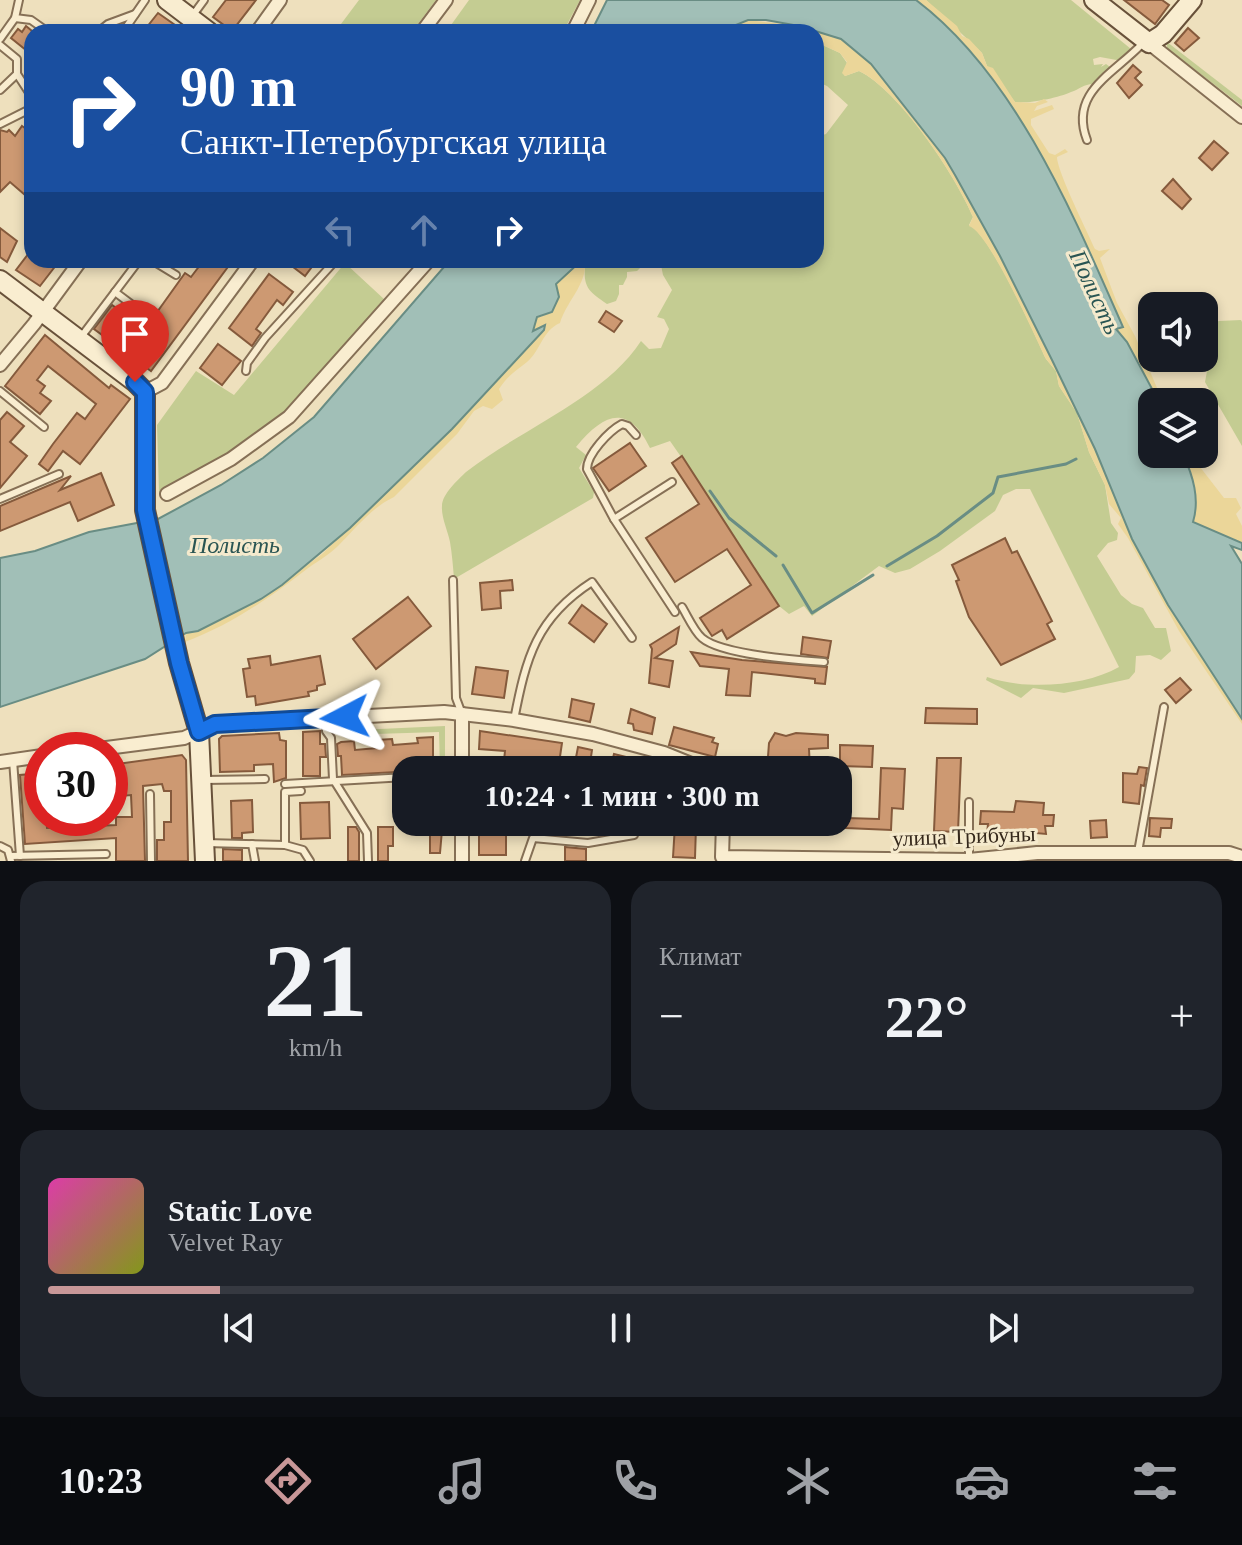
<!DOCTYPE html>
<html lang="ru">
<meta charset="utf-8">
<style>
body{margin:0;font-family:Georgia,serif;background:#20242c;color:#f1f3f6;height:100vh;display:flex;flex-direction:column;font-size:30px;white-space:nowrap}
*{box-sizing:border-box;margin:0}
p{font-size:26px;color:#9ea1a6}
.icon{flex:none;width:44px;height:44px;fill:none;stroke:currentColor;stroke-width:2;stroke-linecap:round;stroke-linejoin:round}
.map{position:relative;height:861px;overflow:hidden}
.drawer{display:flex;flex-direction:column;gap:20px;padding:20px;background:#0d0f14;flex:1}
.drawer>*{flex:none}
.hud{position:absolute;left:24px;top:24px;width:800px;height:244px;border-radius:24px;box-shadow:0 4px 12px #0003;background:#1a4fa0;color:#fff;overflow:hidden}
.tools{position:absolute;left:1138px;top:292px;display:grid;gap:16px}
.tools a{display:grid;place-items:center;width:80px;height:80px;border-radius:16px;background:#171b24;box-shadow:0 4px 12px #0003;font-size:40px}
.speed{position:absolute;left:24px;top:732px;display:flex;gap:16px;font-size:40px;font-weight:700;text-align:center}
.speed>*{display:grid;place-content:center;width:104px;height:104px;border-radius:50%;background:#171b24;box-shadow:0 4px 12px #0003;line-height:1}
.speed .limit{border:12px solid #d22;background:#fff;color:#111}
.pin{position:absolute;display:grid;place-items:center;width:68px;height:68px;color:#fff;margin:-82px -34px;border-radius:50% 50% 50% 0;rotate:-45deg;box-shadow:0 0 8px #0007}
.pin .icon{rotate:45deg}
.me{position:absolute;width:88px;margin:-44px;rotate:266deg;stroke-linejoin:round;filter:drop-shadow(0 0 6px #0008)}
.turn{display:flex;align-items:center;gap:28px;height:168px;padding:0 24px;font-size:36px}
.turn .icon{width:104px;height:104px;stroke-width:2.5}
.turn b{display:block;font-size:56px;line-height:68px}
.lanes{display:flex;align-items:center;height:76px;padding:0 24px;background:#0003;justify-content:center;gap:40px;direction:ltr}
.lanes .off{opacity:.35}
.big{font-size:60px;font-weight:700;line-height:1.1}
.drawer .tile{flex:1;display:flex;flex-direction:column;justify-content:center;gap:12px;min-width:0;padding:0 28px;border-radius:24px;background:#20242c}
.drawer .dial{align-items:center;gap:0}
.dial b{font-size:104px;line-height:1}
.song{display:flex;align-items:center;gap:24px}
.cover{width:96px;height:96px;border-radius:12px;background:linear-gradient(135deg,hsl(320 70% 55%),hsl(70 70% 35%))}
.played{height:8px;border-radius:4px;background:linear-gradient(90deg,#c89798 15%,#363941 15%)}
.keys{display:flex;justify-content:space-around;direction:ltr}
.heat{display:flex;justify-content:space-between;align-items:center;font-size:44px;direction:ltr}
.drawer .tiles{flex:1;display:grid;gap:20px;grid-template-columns:1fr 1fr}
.tile:last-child{grid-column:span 2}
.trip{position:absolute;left:392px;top:756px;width:460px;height:80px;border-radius:24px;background:#171b24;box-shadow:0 4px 12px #0003;font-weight:700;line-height:80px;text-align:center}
.menu{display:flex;height:128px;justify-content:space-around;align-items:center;background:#090b0e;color:#9ea1a6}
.menu .icon{width:56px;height:56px}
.menu .on{color:#c89798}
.menu b{font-size:36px;color:#f1f3f6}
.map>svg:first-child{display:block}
</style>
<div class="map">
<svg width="1242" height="861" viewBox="0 0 1242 861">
<rect width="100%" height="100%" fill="#eee0bd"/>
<g fill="#c4cc92">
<polygon points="359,0 436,0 412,32 335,32"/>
<polygon points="469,0 580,0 563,32 446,32"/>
<path d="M926,0H1071L1131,49L1122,61L1100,57L1093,59L1094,65L1103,64L1101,67L1106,64L1113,69L1095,84C1085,83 1080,89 1071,92C1058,98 1028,104 1015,102L987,66L982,53Z"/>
<path d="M816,42L840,53L847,63L843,73L845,76L859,71C899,90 956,176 973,217L969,225C989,232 1035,335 1046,359L1056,371L1059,386L1077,413L1089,452L1105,485L1111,523L1118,533L1117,540L1108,543L1097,556L1121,595L1132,604L1143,608L1155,628H1166L1171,651L1161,660L1150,655L1136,656L1135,672L1129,679L1064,693L1033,688L1021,698L986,680L987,677C1025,690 1084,687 1119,667L1030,489H1016L1003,495L995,511L940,551L910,569L895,573L879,566L812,616L804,606L789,614L779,606L757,571L745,575L755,567L709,498L699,504L692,494L702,487L670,441L650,448C628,403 604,413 576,447L586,455L579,468L594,492L593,498L454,579C453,566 452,554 450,542C448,531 441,517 442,506C442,494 458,480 466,472C519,430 604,398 641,341L649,349L661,348L669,329L664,319L657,317L672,290L663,275L660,260H816V137L826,134L848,105L827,86L816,81Z"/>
<polygon points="1167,42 1242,100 1242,106 1167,48"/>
<path d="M598,260H643L642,266L637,271L627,272V277L623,285H619V294L616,301L607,304C591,293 583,288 585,268H597Z"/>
<path d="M345,263L385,300C346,344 309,394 264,430C233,456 194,474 159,493L157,425L196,371L234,395Z"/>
<polygon points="1241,320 1242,322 1242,446 1205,382 1208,366 1203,358 1204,326 1219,321"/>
<polygon points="445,726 445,770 440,768 439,732 343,735 336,731"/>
</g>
<g fill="#ebd699">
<path d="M916,0H926L957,26L962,36L969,39L982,53L987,66L993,68L1015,102L1035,103L1044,99L1048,102L1037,106L1034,111L1052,105L1054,109L1031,119V125L1049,153L1055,155L1065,149L1068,152L1057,157C1057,171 1087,231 1095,249L1099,251L1110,249L1100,258L1117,303L1135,336L1163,402H1159L1127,342L1116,328L1119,318C1072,209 1013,73 916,0Z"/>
<path d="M748,20L799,26L841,39L871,64L945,158L1000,256L1052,360L1095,449L1132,539L1168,605L1242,719V724L1179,631L1128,538L1118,524L1121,518L1109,504L1105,485L1089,452L1077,413L1059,386L1056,371L1046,359C1034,335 989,232 969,226L973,217C956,176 899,90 859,71L845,76L842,73L847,62L840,53L816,42V32H719Z"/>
<path d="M582,260H598L597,268H585C583,288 566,303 560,323C542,331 541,350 527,362C516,371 507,376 499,389L503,400L492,409L483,406L474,411L457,434L394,497C372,507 355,529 338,546C328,556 314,563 303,572C267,600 228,626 185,642L186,633L198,631L261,599L322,554L452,429L544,330L532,332L537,317L544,316L556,284Z"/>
<polygon points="1183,454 1190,454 1224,498 1236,498 1241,508 1236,514 1242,526 1242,543 1193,522"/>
</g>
<g fill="#a1bfb7" stroke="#698d84" stroke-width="2">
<path d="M607,0H916C1013,73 1071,209 1119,318L1123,327L1116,329L1127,342L1159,402H1152V454H1183C1193,476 1200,499 1193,522L1242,543V550L1231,546L1242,564V719L1168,605L1132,539L1095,449L1052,360L1000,256L955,175L945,158L871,64L841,39L799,26L766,20H748L719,32H591Z"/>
<polygon points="450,260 582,260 556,284 559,297 552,312 537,317 533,331 545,325 544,330 452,429 350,528 282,585 261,599 198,631 186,633 145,659 0,707 0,558 35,551 89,532 158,519 221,485 263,458 314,417"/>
</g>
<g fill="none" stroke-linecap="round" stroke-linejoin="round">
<g stroke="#698d84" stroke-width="3">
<polyline points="710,491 729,518 776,556"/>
<polyline points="783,565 812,613 873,575"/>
<polyline points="887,566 937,536 993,493 998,477 1066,464 1076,459"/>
</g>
</g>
<g fill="#cd9972" stroke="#855a3c" stroke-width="2">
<polygon points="226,0 256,0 232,31 213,17"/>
<polygon points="1124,0 1162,0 1169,5 1155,24"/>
<polygon points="158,13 185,32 143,32"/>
<polygon points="26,26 32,31 32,55 11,38 18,29 22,32"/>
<polygon points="1188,28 1199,38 1184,51 1175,43"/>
<polygon points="1133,65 1141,72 1135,78 1142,85 1129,98 1117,83"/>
<polygon points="22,126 32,133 32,201 10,182 0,192 0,130 7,132 9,130 15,136"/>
<polygon points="1214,141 1228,153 1212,170 1199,158"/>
<polygon points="1173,179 1191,199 1182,209 1162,191"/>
<polygon points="0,228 17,241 7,262 0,257"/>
<polygon points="32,249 32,260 60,260 40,286 16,270"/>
<polygon points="204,260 233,260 151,371 94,329 112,305 132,320 128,325 145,337 159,318 155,315 185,273 191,277"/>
<polygon points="284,260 317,260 305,276"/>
<polygon points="269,274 293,292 283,305 277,300 256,329 261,333 252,346 229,328"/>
<polygon points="606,311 622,321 614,332 599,322"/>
<polygon points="45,335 109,388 111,385 130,399 80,464 63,451 48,471 39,464 53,444 77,413 85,419 96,404 48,366 37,380 45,386 40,393 51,401 40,414 5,386"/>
<polygon points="218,344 241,361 222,385 200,368"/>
<polygon points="7,412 24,426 10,442 27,456 0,488 0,420"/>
<polygon points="630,443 646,466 609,491 593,468"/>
<polygon points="682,456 779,606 727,639 722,630 712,636 700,618 751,585 727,549 675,582 646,538 699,504 672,463"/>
<polygon points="101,473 114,505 78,521 70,502 0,531 0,506 71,476 60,490"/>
<polygon points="1005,538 1012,553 1017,551 1052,621 1047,624 1055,639 1001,665 969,617 956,581 959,580 952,565"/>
<polygon points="512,580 513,590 500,591 501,608 482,610 480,583"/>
<polygon points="408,597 431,626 376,669 353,639"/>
<polygon points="582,605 607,624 594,642 569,623"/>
<polygon points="679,627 676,644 655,658 673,661 669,687 649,683 652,649 650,645"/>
<polygon points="803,637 831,641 828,658 801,654"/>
<polygon points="691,652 742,660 827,667 825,684 815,683 815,679 752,672 750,696 726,695 729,669 700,666"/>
<polygon points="270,656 271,665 320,656 325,684 317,686 317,690 308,692 309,696 256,705 255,696 247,697 243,669 250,668 248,659"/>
<polygon points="476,667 508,671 504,698 472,694"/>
<polygon points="1180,678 1191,690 1176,703 1165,690"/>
<polygon points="572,699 594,704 590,722 569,717"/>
<polygon points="926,708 977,709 977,724 925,723"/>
<polygon points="631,709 655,718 652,734 634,730 633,724 628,723"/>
<polygon points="674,727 714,738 712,742 718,744 715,757 669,745"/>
<polygon points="320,731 320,744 325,744 326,757 320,757 320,776 303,776 303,732"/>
<polygon points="480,731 562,743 558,770 503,770 505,751 479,749"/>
<polygon points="279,733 280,740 286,741 286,778 274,782 273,764 254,765 254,771 220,772 219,739 222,736"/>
<polygon points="775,733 786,736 796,733 828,735 828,748 809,749 810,770 767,770 769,743"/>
<polygon points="433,737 433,770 342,775 341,756 338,756 337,744 341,742 354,741 355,750 377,748 377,740 392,739 393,745 418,743 417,738"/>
<polygon points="840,745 873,746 872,767 840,766"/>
<polygon points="578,747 592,750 589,770 574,768"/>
<polygon points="614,754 630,758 629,762 649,770 610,770"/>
<polygon points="182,755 186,760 188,861 157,861 157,840 164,840 164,822 171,822 171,791 164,791 162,784 143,786 145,861 116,861 116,838 25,844 20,775 42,773 42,818 46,818 47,828 69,827 69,818 94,818 95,826 116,825 116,817 132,817 131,795 110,797 110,765"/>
<polygon points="937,758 961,758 958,832 934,831"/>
<polygon points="1139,767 1147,768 1144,786 1141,785 1139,804 1123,802 1123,773 1137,774"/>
<polygon points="881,768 905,769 903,809 892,808 891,830 846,828 847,818 879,819"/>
<polygon points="252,800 253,832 242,833 242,838 232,838 231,801"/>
<polygon points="1016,801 1044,803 1043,815 1054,815 1053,826 1045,826 1046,834 1012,831 1012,834 987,834 988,824 980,824 981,811 1014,812"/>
<polygon points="329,802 330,838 301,839 300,803"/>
<polygon points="1150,818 1172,819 1171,828 1161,828 1160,837 1149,836"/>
<polygon points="1106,820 1107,837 1091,838 1090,821"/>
<rect x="479" y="822" width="27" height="33"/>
<polygon points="675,825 696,826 695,858 673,857"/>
<polygon points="348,827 356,827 359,832 359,861 348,861"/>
<polygon points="378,827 393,827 393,846 388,846 388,861 378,861"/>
<polygon points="442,830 440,853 430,853 430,831"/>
<polygon points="565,847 586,849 586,861 565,861"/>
<polygon points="223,849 242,850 242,861 223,861"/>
</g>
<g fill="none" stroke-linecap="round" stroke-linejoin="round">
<g stroke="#867056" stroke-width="10">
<g id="lane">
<polyline points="193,15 204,0"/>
<polyline points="15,18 31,20 48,32"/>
<polyline points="98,32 108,24 135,14"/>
<polyline points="125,32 125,29 145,0"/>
<polyline points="0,39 15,18 19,0"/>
<polyline points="0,45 17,59 17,74 0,90"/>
<polyline points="17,74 32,97"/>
<polyline points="0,124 32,108"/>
<path d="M1087,140C1069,93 1112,75 1141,45L1146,44"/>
<polyline points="115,292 139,310"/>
<polyline points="81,337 137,263 153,261 176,275"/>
<polyline points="246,371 247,363 265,338 336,260"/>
<polyline points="0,391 44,427"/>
<polyline points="672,482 614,519 675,612"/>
<polyline points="0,499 59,474"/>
<path d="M614,519L587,469C587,454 609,431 622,424L628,426L636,435"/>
<polyline points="453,580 456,698 462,714"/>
<path d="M682,607C688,617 694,631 702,638C722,655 797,660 824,662"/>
<polyline points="326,719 326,731 331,738 333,779 367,833 368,861"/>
<path d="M514,720C526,658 536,618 592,582L632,638"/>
<polyline points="13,760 20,856"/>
<polyline points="462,764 496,767"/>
<polyline points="204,780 265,779"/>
<polyline points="285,784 406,777"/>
<polyline points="150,794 151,861"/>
<polyline points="205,843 285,845 303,850 310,861"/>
<polyline points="252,844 255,861"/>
<polyline points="285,845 285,792 301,791"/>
<polyline points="0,846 8,850 11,861"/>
<polyline points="1138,852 1164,707"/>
<polyline points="11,856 106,854"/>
<polyline points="969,858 969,802"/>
<polyline points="525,861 533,838 588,843 634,835"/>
</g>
</g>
<g stroke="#867056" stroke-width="16">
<g id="street">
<polyline points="257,32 280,0"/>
<polyline points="422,32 446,0"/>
<polyline points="573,32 589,0"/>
<polyline points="1149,43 1242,117"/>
<polyline points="0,365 34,324 81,260"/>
<polyline points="145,392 162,383 253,260"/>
<polyline points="167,494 231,459 289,417 429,260"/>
<polyline points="462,714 462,770"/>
<polyline points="91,750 184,738 215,724 444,712 514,720 593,734 664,753 706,770"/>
<polyline points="0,762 42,756"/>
<polyline points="462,822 462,861"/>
<polyline points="723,822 722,857 969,860 1037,853 1229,853 1242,857"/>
</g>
</g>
<g stroke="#68513a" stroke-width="22">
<g id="secondary">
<polyline points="167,0 209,32"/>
<polyline points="1094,0 1149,43 1163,34 1192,0"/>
<polyline points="0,280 135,382 145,392 145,510 179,663 199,732 205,861"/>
</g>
</g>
<use href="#lane" stroke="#f9edd0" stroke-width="6"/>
<use href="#street" stroke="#f9edd0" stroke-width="12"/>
<use href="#secondary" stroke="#f9edd0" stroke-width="18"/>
</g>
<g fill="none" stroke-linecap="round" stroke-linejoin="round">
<g stroke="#114b97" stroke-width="20">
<polyline id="route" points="135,382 145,392 145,510 179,663 199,732 215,724 345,717"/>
</g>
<use href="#route" stroke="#1a73e8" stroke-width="14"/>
</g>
<g text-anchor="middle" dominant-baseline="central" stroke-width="6" stroke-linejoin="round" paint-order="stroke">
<g font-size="22" fill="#35281b" stroke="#f5eacd">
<text transform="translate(964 836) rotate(-2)">улица Трибуны</text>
</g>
<g font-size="24" font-style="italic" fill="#2a5553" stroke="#f5eacd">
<text transform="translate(1095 292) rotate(65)">Полисть</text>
<text x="235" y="545">Полисть</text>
</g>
</g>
</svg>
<div class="tools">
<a><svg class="icon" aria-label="sound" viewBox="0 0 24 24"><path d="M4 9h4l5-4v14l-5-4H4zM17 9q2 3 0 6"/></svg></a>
<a><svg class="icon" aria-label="layers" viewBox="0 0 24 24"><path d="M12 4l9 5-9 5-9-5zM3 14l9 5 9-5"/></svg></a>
</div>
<div class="speed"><div class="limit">30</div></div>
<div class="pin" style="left:135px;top:382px;background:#d93025"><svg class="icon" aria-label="arrive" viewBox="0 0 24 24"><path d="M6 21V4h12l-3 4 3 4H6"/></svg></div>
<svg class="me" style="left:345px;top:717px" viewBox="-20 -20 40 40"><path d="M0-17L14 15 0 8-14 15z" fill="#1a73e8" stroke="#fff" stroke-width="4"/></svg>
<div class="trip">10:24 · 1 мин · 300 m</div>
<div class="hud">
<div class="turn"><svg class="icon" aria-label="right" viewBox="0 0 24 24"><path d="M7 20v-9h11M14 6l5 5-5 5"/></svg><div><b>90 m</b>Санкт-Петербургская улица</div></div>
<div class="lanes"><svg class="icon off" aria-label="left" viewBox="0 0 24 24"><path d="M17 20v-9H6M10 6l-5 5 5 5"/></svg><svg class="icon off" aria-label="ahead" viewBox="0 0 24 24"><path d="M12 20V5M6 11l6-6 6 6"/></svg><svg class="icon" aria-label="right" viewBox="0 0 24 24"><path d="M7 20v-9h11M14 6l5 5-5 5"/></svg></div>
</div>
</div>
<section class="drawer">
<div class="tiles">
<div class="tile dial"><b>21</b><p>km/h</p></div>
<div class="tile"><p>Климат</p>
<div class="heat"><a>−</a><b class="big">22°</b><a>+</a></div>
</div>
<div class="tile">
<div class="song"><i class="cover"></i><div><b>Static Love</b><p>Velvet Ray</p></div></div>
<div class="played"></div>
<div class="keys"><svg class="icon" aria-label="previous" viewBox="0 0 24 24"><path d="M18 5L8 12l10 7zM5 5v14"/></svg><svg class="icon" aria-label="pause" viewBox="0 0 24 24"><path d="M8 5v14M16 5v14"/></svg><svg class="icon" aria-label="next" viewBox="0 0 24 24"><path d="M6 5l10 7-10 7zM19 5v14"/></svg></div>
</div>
</div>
</section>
<nav class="menu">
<b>10:23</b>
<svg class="icon on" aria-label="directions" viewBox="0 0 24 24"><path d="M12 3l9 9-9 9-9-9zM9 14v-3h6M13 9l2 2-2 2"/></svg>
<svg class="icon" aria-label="music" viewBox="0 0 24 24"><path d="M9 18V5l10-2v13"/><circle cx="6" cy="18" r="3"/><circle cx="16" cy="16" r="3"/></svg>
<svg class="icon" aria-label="phone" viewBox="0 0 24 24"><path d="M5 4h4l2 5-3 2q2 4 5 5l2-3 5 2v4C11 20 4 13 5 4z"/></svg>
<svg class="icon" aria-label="climate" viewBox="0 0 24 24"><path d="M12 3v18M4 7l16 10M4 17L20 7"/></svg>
<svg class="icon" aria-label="car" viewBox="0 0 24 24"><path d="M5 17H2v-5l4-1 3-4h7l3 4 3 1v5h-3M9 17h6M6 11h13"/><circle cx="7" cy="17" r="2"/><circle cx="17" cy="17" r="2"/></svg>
<svg class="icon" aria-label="filters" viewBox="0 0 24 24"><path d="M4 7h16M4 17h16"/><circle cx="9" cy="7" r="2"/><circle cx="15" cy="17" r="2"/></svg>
</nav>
